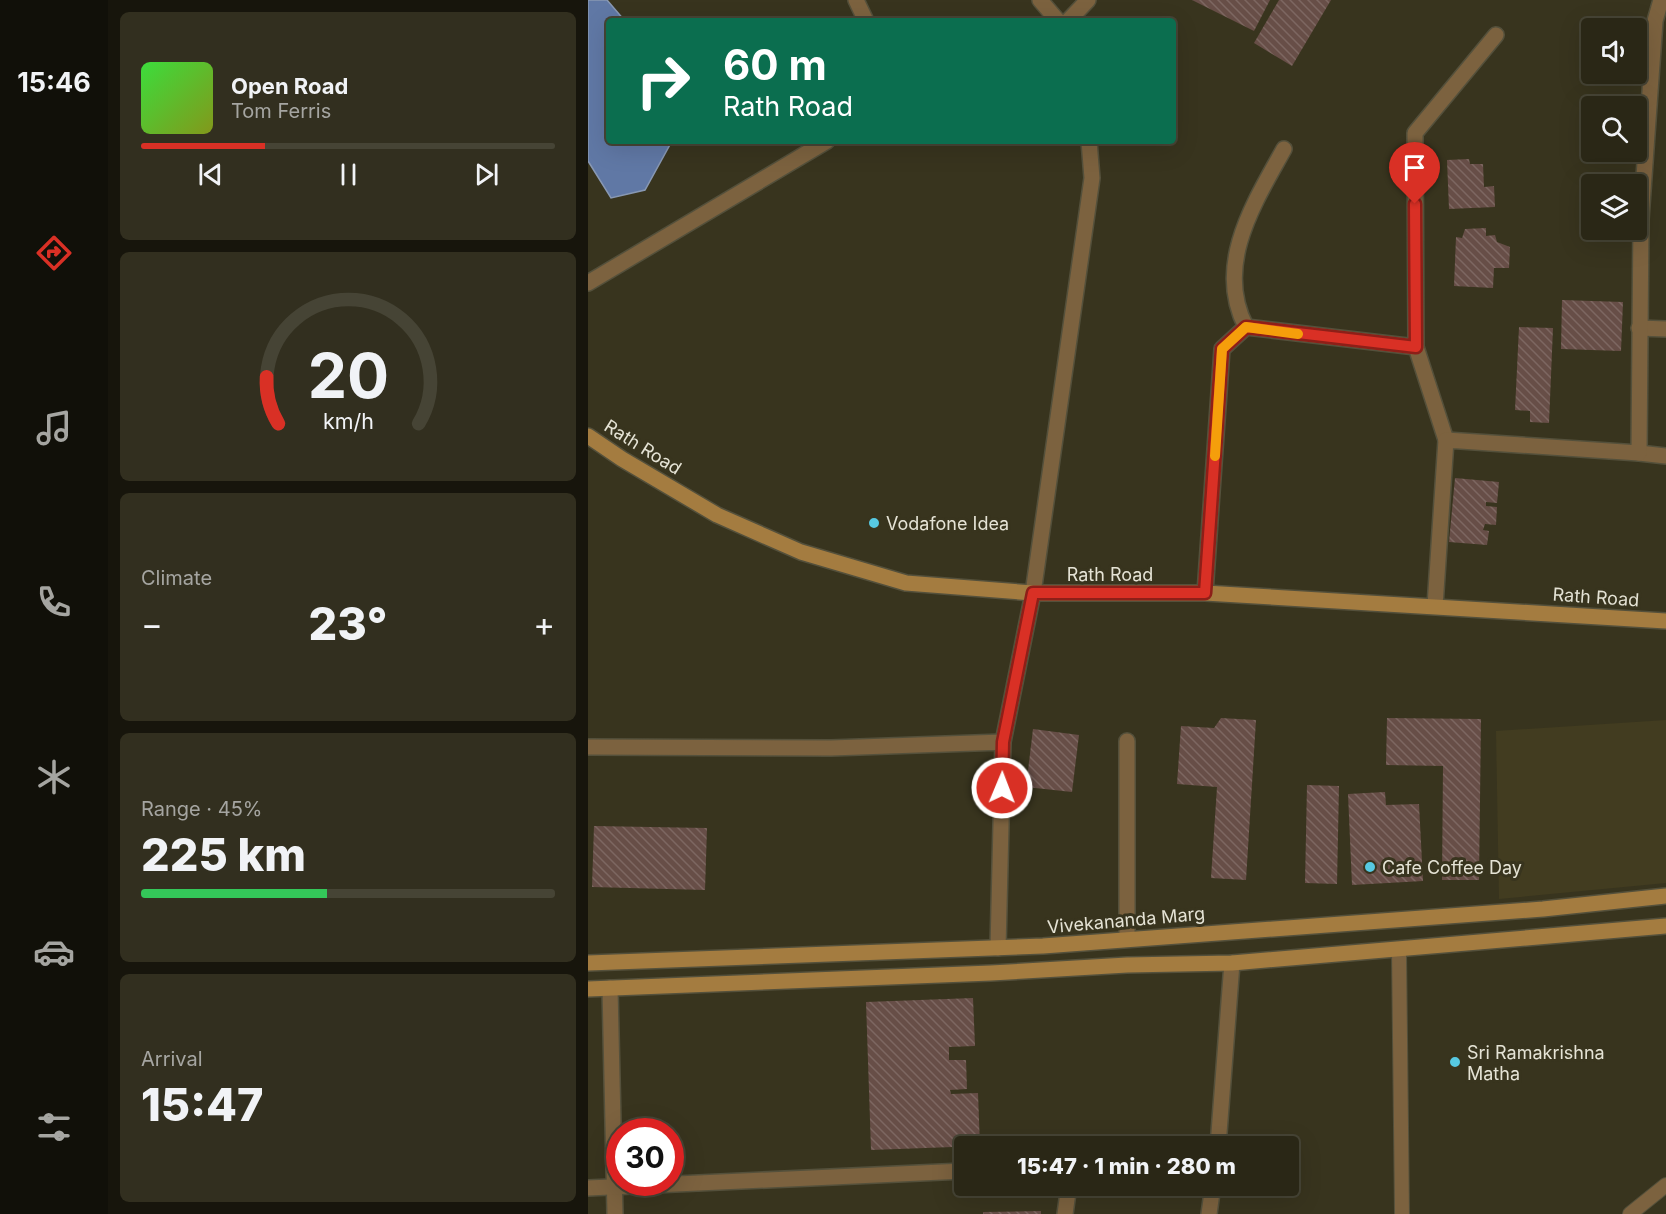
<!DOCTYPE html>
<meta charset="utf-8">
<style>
body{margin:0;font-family:Inter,sans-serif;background:#322f1f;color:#f1f3f6;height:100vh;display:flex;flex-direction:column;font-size:22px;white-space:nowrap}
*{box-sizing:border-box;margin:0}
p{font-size:20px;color:#a5a5a1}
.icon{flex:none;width:33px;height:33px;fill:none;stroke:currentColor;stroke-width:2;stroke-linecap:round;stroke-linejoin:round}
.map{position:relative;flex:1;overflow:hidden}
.drawer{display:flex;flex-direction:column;gap:12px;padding:12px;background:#17150c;width:480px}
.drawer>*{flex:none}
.guide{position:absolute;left:18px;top:18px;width:570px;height:126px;border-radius:6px;box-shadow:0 6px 24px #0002,0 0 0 2px #464435;background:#0b6e4f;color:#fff;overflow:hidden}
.tools{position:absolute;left:993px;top:18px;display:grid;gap:12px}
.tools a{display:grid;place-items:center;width:66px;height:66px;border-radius:6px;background:#2a2716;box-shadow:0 6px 24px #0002,0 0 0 2px #464435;font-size:30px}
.speed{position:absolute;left:18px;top:1118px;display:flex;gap:12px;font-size:30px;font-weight:700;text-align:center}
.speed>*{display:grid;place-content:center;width:78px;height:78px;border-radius:50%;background:#2a2716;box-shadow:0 6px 24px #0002,0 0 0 2px #464435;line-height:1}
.speed .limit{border:9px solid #d22;background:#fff;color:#111}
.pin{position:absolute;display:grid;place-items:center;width:51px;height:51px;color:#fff;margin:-62px -26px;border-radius:50% 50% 50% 0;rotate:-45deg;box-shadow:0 0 6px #0007}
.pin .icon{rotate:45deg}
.me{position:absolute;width:66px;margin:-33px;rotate:1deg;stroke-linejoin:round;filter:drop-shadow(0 0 4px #0008)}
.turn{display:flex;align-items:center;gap:21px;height:126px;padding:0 18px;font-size:27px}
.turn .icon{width:78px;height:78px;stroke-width:2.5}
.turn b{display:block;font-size:42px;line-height:51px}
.big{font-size:45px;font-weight:800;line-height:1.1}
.drawer .card{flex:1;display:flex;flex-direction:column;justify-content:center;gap:9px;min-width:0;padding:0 21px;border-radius:9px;background:#322f1f}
.drawer .dial{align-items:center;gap:0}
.dial svg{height:156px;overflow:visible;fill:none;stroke:#464435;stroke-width:7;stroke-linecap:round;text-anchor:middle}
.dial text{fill:#f1f3f6;stroke:none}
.song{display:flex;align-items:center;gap:18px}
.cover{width:72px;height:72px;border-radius:9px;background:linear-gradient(135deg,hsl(120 70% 55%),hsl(70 70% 35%))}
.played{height:6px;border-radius:3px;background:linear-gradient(90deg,#d93025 30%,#464435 30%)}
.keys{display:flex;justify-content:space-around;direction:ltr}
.heat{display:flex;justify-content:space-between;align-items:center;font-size:33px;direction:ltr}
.charge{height:9px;border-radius:4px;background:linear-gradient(90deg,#34c759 45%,#464435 0)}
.trip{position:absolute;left:366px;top:1136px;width:345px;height:60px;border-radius:6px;background:#2a2716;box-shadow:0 6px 24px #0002,0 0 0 2px #464435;font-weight:800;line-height:60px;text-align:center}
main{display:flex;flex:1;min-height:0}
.menu{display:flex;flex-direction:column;width:108px;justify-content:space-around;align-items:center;background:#111009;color:#a5a5a1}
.menu .icon{width:42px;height:42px}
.menu .current{color:#d93025}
.menu b{font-size:27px;color:#f1f3f6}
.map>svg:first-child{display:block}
</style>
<main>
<nav class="menu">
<b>15:46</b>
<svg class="icon current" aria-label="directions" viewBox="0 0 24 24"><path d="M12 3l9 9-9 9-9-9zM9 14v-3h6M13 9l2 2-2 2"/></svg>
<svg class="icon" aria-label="music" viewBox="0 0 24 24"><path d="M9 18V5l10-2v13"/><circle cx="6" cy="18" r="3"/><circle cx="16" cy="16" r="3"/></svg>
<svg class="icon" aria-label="phone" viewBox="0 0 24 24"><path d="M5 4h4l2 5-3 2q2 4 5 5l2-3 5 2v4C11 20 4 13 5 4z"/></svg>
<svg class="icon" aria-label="climate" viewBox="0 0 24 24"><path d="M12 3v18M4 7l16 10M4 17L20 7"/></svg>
<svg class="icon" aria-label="car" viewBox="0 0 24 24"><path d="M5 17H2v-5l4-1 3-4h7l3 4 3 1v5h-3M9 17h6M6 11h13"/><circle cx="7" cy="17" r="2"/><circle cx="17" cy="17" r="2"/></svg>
<svg class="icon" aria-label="filters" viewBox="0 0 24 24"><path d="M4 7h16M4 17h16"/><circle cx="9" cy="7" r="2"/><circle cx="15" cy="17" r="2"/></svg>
</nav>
<section class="drawer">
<div class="card">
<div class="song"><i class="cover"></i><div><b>Open Road</b><p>Tom Ferris</p></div></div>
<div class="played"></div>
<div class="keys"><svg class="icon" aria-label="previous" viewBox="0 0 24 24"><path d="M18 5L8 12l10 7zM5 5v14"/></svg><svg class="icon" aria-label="pause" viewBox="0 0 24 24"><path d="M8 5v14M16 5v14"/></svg><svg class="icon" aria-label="next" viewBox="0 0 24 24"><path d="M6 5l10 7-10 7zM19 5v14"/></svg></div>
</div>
<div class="card dial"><svg viewBox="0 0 100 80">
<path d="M14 69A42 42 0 1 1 86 69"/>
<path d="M14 69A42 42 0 0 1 8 45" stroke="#d93025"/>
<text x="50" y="56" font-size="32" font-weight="700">20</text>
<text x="50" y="72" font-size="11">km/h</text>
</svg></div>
<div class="card"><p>Climate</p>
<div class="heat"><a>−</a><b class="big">23°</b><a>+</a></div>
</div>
<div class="card"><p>Range · 45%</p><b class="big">225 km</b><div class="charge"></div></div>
<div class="card"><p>Arrival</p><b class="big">15:47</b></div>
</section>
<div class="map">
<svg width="1078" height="1214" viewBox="0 0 1078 1214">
<defs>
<pattern id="building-back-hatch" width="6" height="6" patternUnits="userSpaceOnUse" patternTransform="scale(1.5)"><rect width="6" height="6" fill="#674e47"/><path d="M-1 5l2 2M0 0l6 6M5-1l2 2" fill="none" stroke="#7d6761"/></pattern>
</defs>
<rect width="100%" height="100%" fill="#38341e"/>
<polygon fill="#423c20" points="1078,720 1078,883 911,899 908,731"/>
<polygon fill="#6078a5" stroke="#8898b3" stroke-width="1.5" points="0,0 19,0 37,21 21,21 21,141 84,141 57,190 23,198 0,161"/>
<g fill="url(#building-back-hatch)">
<polygon points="604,0 682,0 666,31"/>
<polygon points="691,0 743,0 704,66 666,43"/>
<polygon points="881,159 882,164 895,164 896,187 906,186 907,207 861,209 859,160"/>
<polygon points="898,228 898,236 907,235 909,242 922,247 921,268 906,268 905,288 866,286 868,237 874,238 877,229"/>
<polygon points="974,300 1035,302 1033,351 973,349"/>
<polygon points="931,327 965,328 961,423 942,422 942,411 927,410"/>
<polygon points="867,478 911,482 909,503 898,502 898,506 909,507 908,525 897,524 895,530 901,531 899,545 861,542"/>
<polygon points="633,718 668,720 658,880 623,878 629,787 589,784 593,726 626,728"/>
<polygon points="799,718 893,719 891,880 854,880 855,766 798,765"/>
<polygon points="445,729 491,735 484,792 438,787"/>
<polygon points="719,785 751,786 749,884 717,883"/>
<polygon points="797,792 798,805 831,804 835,881 764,885 760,794"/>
<polygon points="6,826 119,828 117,890 4,887"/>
<polygon points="385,998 387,1046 361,1047 361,1060 378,1060 379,1089 362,1090 363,1094 390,1093 392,1146 283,1150 278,1002"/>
<polygon points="453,1211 453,1214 395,1214 395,1212"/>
</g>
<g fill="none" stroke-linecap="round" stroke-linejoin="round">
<g stroke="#54503b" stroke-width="16">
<g id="lane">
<polyline points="811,950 814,1214"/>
<polyline points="1042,1214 1078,1185"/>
</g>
</g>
<g stroke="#54503b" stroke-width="18">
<g id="street">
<polyline points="268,0 278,21"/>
<polyline points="452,0 470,21"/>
<polyline points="480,21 500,0"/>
<polyline points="0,283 239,141"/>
<path d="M658,327C626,265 666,203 696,149"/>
<polyline points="1051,328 1078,329"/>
<polyline points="828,347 827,133 908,35"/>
<polyline points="1051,453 1078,456"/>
<polyline points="617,593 634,349 658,327 828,347 858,440"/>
<polyline points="847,606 858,440 1051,453 1053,219 1067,21 1073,0"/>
<polyline points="539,741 539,939"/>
<polyline points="415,742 445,593 504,178 501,141"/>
<polyline points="0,747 243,748 415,742 410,948"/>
<polyline points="22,988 27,1214"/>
<polyline points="630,1146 644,963"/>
<polyline points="0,1188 376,1171"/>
<polyline points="477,1214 481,1185"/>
<polyline points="621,1214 625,1185"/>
</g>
</g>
<g stroke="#54503b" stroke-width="18">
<g id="secondary">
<polyline points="0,436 34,459 129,515 213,552 318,583 445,593 617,593 1078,621"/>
<polyline points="0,963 455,946 955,909 1078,896"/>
<polyline points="0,989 403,973 539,965 644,963 1078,926"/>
</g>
</g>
<use href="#lane" stroke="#7c623f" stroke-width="14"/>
<use href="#street" stroke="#7c623f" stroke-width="15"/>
<use href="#secondary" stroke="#a47c40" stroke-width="15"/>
</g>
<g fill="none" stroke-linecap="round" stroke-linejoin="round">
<g stroke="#8d1f18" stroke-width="15">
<polyline id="route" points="414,788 415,742 445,593 617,593 634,349 658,327 828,347 827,204"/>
</g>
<use href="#route" stroke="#d93025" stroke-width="10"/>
<polyline stroke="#f59e0b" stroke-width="10" points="627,456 634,349 658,327 710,334"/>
</g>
<g fill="#57c9e2" stroke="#38341e" stroke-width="2">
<circle cx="286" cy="523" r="6"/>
<circle cx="782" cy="867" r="6"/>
<circle cx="867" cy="1062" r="6"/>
</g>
<g text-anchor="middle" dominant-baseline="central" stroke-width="6" stroke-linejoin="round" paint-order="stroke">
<g font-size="18" fill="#e5e3d5" stroke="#38341e">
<text transform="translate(55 447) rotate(32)">Rath Road</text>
<text x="522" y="574">Rath Road</text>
<text transform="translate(1008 597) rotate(4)">Rath Road</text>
<text transform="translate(538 920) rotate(-5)">Vivekananda Marg</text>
</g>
<g font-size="18" fill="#e5e3d5" stroke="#38341e" text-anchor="start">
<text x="298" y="523">Vodafone Idea</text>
<text x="794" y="867">Cafe Coffee Day</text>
<text x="879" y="1052">Sri Ramakrishna<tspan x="879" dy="21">Matha</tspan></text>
</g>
</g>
</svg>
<div class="tools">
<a><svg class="icon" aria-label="sound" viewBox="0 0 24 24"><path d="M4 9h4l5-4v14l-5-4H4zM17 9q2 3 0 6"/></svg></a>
<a><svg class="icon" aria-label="search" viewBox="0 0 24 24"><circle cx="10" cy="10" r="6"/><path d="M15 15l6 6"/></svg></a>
<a><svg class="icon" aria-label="layers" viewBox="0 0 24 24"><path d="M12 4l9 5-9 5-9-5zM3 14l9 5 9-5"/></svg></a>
</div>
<div class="speed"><div class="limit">30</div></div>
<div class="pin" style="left:827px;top:204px;background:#d93025"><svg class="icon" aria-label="arrive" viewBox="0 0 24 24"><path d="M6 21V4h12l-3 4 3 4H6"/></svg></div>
<svg class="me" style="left:414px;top:788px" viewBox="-20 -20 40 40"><circle r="17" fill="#d93025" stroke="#fff" stroke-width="3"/><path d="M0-11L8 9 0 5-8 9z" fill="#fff"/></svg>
<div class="trip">15:47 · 1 min · 280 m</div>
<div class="guide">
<div class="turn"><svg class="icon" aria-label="right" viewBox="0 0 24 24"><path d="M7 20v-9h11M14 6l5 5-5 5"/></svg><div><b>60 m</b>Rath Road</div></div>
</div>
</div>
</main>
